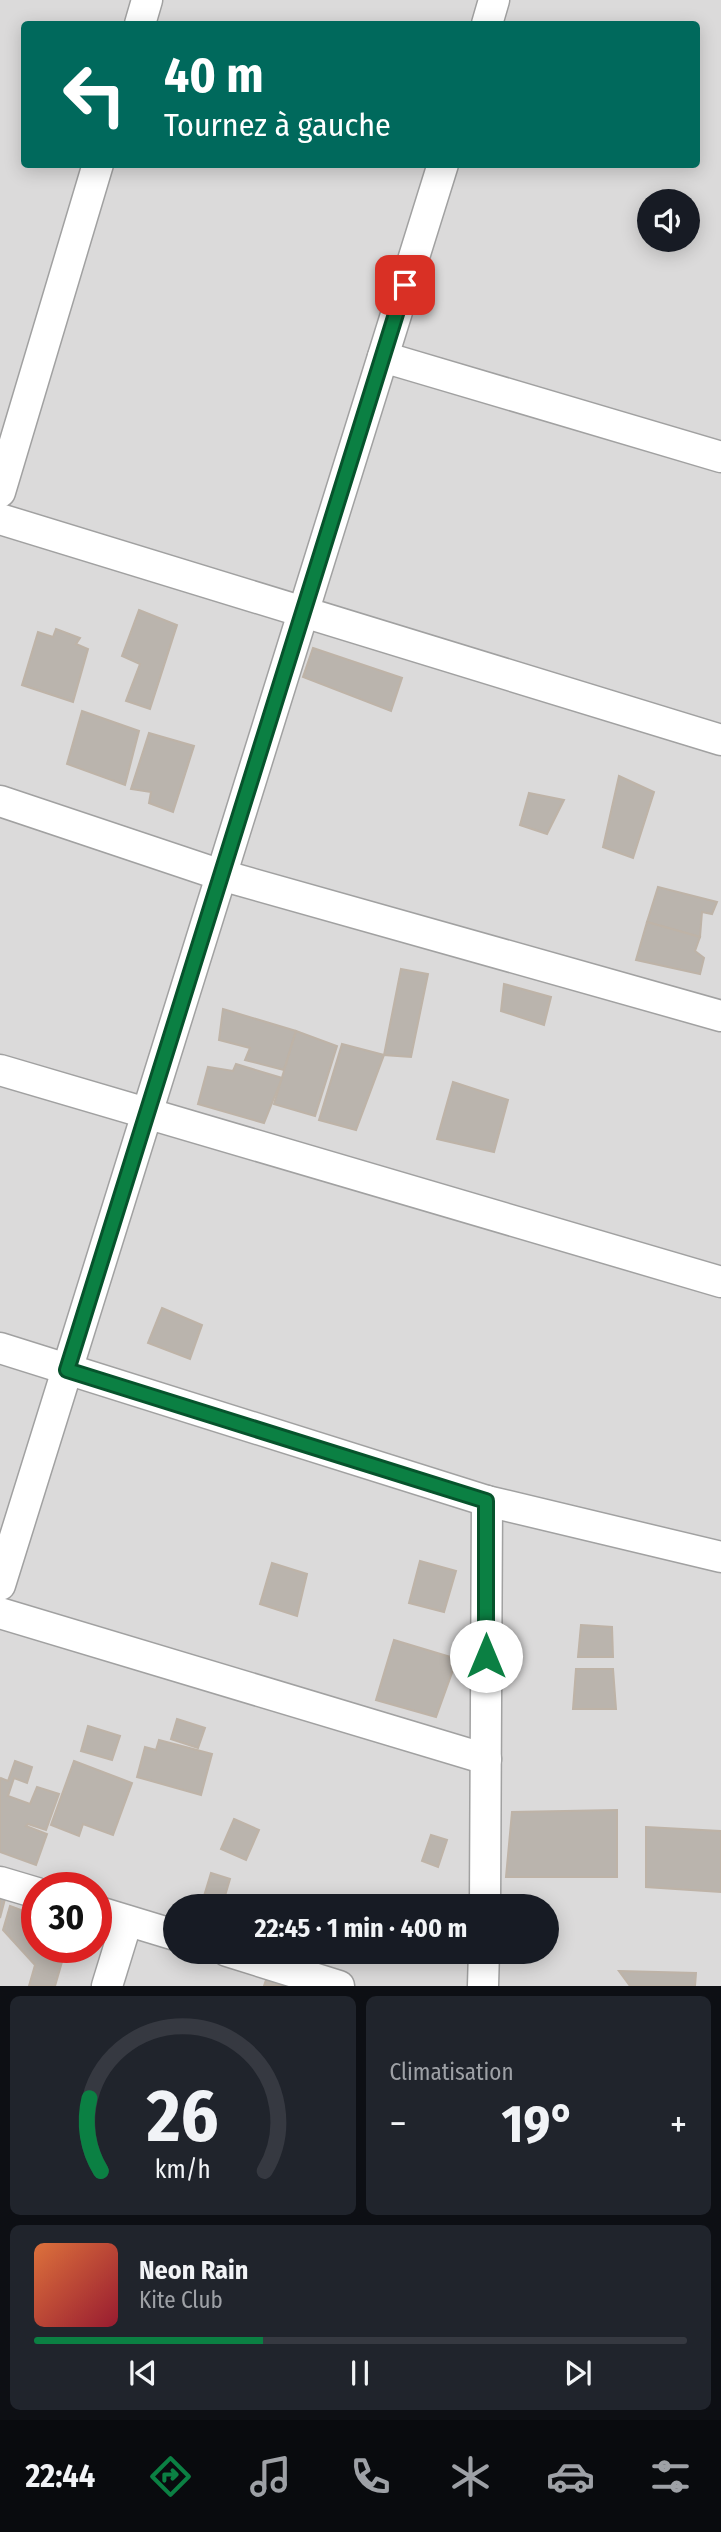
<!DOCTYPE html>
<html lang="fr">
<meta charset="utf-8">
<style>
body{margin:0;font-family:"Fira Sans Condensed",sans-serif;background:#20242c;color:#f1f3f6;height:100vh;display:flex;flex-direction:column;font-size:26px;white-space:nowrap}
*{box-sizing:border-box;margin:0}
p{font-size:23px;color:#9ea1a6}
.icon{flex:none;width:38px;height:38px;fill:none;stroke:currentColor;stroke-width:2;stroke-linecap:round;stroke-linejoin:round}
.map{position:relative;height:1986px;overflow:hidden}
.sheet{display:flex;flex-direction:column;gap:10px;padding:10px;background:#0d0f14;flex:1}
.sheet>*{flex:none}
.banner{position:absolute;left:21px;top:21px;width:679px;height:147px;border-radius:7px;box-shadow:0 4px 18px #0003;background:#00695c;color:#fff;overflow:hidden}
.controls{position:absolute;left:637px;top:189px;display:grid;gap:14px}
.controls a{display:grid;place-items:center;width:63px;height:63px;border-radius:50%;background:#171b24;box-shadow:0 4px 18px #0003;font-size:35px}
.speed{position:absolute;left:21px;top:1872px;display:flex;gap:14px;font-size:35px;font-weight:700;text-align:center}
.speed>*{display:grid;place-content:center;width:91px;height:91px;border-radius:50%;background:#171b24;box-shadow:0 4px 18px #0003;line-height:1}
.speed .limit{border:10px solid #d22;background:#fff;color:#111}
.pin{position:absolute;display:grid;place-items:center;width:60px;height:60px;color:#fff;margin:-30px;border-radius:14px;box-shadow:0 4px 10px #0006}
.me{position:absolute;width:77px;margin:-38px;rotate:0deg;stroke-linejoin:round;filter:drop-shadow(0 0 5px #0008)}
.turn{display:flex;align-items:center;gap:24px;height:147px;padding:0 28px;font-size:32px}
.turn .icon{width:91px;height:91px;stroke-width:2.5}
.turn b{display:block;font-size:49px;line-height:60px}
.big{font-size:52px;font-weight:700;line-height:1.1}
.sheet .card{flex:1;display:flex;flex-direction:column;justify-content:center;gap:10px;min-width:0;padding:0 24px;border-radius:10px;background:#20242c}
.sheet .dial{align-items:center;gap:0}
.dial svg{height:182px;overflow:visible;fill:none;stroke:#363941;stroke-width:7;stroke-linecap:round;text-anchor:middle}
.dial text{fill:#f1f3f6;stroke:none}
.song{display:flex;align-items:center;gap:21px}
.cover{width:84px;height:84px;border-radius:10px;background:linear-gradient(135deg,hsl(20 70% 55%),hsl(350 70% 35%))}
.played{height:7px;border-radius:4px;background:linear-gradient(90deg,#0b8043 35%,#363941 35%)}
.keys{display:flex;justify-content:space-around;direction:ltr}
.heat{display:flex;justify-content:space-between;align-items:center;font-size:38px;direction:ltr}
.sheet .tiles{flex:1;display:grid;gap:10px;grid-template-columns:1fr 1fr}
.card:last-child{grid-column:span 2}
.trip{position:absolute;left:163px;top:1894px;width:396px;height:70px;border-radius:35px;background:#171b24;box-shadow:0 4px 18px #0003;font-weight:700;line-height:70px;text-align:center}
.menu{display:flex;height:112px;justify-content:space-around;align-items:center;background:#090b0e;color:#9ea1a6}
.menu .icon{width:49px;height:49px}
.menu .current{color:#0b8043}
.menu b{font-size:32px;color:#f1f3f6}
.map>svg:first-child{display:block}
</style>
<div class="map">
<svg width="721" height="1986" viewBox="0 0 721 1986">
<rect width="100%" height="100%" fill="#edebe3"/>
<path fill="#dbdada" fill-rule="evenodd" d="M0,0H721V1986H0ZM24,24H696V164H24ZM649,201H688V240H649ZM37,1888H96V1948H37ZM175,1906H546V1951H175Z"/>
<g fill="#bab4ad" stroke="#beb3a7" stroke-width="2">
<polygon points="139,610 177,625 150,709 126,701 140,664 122,656"/>
<polygon points="56,629 80,638 76,644 88,649 73,702 22,685 38,632 53,637"/>
<polygon points="313,648 402,678 391,711 303,677"/>
<polygon points="82,711 139,731 125,785 67,764"/>
<polygon points="149,733 194,746 173,812 149,803 151,792 131,789"/>
<polygon points="619,776 654,792 633,858 603,847"/>
<polygon points="529,793 564,800 547,834 520,825"/>
<polygon points="658,887 717,902 712,914 702,912 700,937 647,922"/>
<polygon points="647,922 700,937 695,951 704,958 700,974 636,960"/>
<polygon points="401,969 428,974 411,1057 384,1055"/>
<polygon points="504,984 551,997 544,1025 501,1011"/>
<polygon points="223,1009 296,1031 284,1070 245,1060 250,1048 219,1040"/>
<polygon points="296,1031 337,1046 315,1116 274,1104"/>
<polygon points="342,1044 384,1055 356,1130 319,1120"/>
<polygon points="236,1064 282,1078 264,1123 198,1104 208,1067 233,1071"/>
<polygon points="453,1082 508,1100 494,1152 437,1139"/>
<polygon points="162,1308 202,1325 190,1359 148,1343"/>
<polygon points="420,1561 456,1571 444,1612 409,1603"/>
<polygon points="272,1563 307,1574 297,1616 260,1604"/>
<polygon points="581,1625 612,1627 613,1657 578,1657"/>
<polygon points="394,1640 457,1659 436,1717 376,1700"/>
<polygon points="576,1669 613,1669 616,1709 573,1709"/>
<polygon points="177,1719 205,1728 198,1748 171,1739"/>
<polygon points="88,1726 120,1736 112,1760 81,1751"/>
<polygon points="159,1740 212,1754 201,1795 137,1777 145,1747 156,1750"/>
<polygon points="15,1761 32,1767 27,1783 14,1778 8,1796 30,1804 37,1787 59,1794 46,1830 28,1824 26,1826 47,1834 36,1865 0,1852 0,1781 1,1778 8,1781"/>
<polygon points="74,1761 132,1783 113,1835 83,1824 79,1836 51,1825"/>
<polygon points="617,1810 617,1877 506,1877 512,1812"/>
<polygon points="234,1819 259,1830 246,1860 221,1849"/>
<polygon points="646,1827 721,1831 721,1892 646,1887"/>
<polygon points="431,1835 447,1840 438,1867 422,1861"/>
<polygon points="211,1873 230,1879 222,1906 201,1906"/>
<polygon points="0,1898 5,1899 0,1918"/>
<polygon points="10,1906 37,1916 37,1948 66,1948 55,1986 29,1986 35,1965 3,1930"/>
<polygon points="619,1971 696,1973 695,1986 630,1986"/>
<polygon points="266,1980 286,1986 264,1986"/>
</g>
<g fill="none" stroke-linecap="round" stroke-linejoin="round">
<g stroke="#a1a1a1" stroke-width="33">
<g id="street">
<polyline points="140,24 147,0"/>
<polyline points="487,24 494,0"/>
<polyline points="383,357 721,457"/>
<polyline points="0,492 98,164"/>
<polyline points="0,519 721,740"/>
<polyline points="0,801 221,875 721,1016"/>
<polyline points="0,1070 721,1282"/>
<polyline points="0,1348 487,1501 721,1557"/>
<polyline points="0,1585 443,164"/>
<polyline points="0,1613 486,1759"/>
<polyline points="0,1882 37,1893"/>
<polyline points="485,1906 487,1501"/>
<polyline points="96,1911 175,1935"/>
<polyline points="227,1951 339,1986"/>
<polyline points="107,1986 127,1921"/>
<polyline points="483,1986 484,1951"/>
</g>
</g>
<use href="#street" stroke="#fff" stroke-width="30"/>
</g>
<g fill="none" stroke-linecap="round" stroke-linejoin="round">
<g stroke="#07532c" stroke-width="18">
<polyline id="route" points="405,285 67,1370 486,1501 486,1656"/>
</g>
<use href="#route" stroke="#0b8043" stroke-width="12"/>
</g>
</svg>
<div class="controls">
<a><svg class="icon" aria-label="sound" viewBox="0 0 24 24"><path d="M4 9h4l5-4v14l-5-4H4zM17 9q2 3 0 6"/></svg></a>
</div>
<div class="speed"><div class="limit">30</div></div>
<div class="pin" style="left:405px;top:285px;background:#d93025"><svg class="icon" aria-label="arrive" viewBox="0 0 24 24"><path d="M6 21V4h12l-3 4 3 4H6"/></svg></div>
<svg class="me" style="left:486px;top:1656px" viewBox="-20 -20 40 40"><circle r="19" fill="#fff"/><path d="M0-13L10 11 0 6-10 11z" fill="#0b8043"/></svg>
<div class="trip">22:45 · 1 min · 400 m</div>
<div class="banner">
<div class="turn"><svg class="icon" aria-label="left" viewBox="0 0 24 24"><path d="M17 20v-9H6M10 6l-5 5 5 5"/></svg><div><b>40 m</b>Tournez à gauche</div></div>
</div>
</div>
<section class="sheet">
<div class="tiles">
<div class="card dial"><svg viewBox="0 0 100 80">
<path d="M14 69A42 42 0 1 1 86 69"/>
<path d="M14 69A42 42 0 0 1 9 37" stroke="#0b8043"/>
<text x="50" y="56" font-size="32" font-weight="700">26</text>
<text x="50" y="72" font-size="11">km/h</text>
</svg></div>
<div class="card"><p>Climatisation</p>
<div class="heat"><a>−</a><b class="big">19°</b><a>+</a></div>
</div>
<div class="card">
<div class="song"><i class="cover"></i><div><b>Neon Rain</b><p>Kite Club</p></div></div>
<div class="played"></div>
<div class="keys"><svg class="icon" aria-label="previous" viewBox="0 0 24 24"><path d="M18 5L8 12l10 7zM5 5v14"/></svg><svg class="icon" aria-label="pause" viewBox="0 0 24 24"><path d="M8 5v14M16 5v14"/></svg><svg class="icon" aria-label="next" viewBox="0 0 24 24"><path d="M6 5l10 7-10 7zM19 5v14"/></svg></div>
</div>
</div>
</section>
<nav class="menu">
<b>22:44</b>
<svg class="icon current" aria-label="directions" viewBox="0 0 24 24"><path d="M12 3l9 9-9 9-9-9zM9 14v-3h6M13 9l2 2-2 2"/></svg>
<svg class="icon" aria-label="music" viewBox="0 0 24 24"><path d="M9 18V5l10-2v13"/><circle cx="6" cy="18" r="3"/><circle cx="16" cy="16" r="3"/></svg>
<svg class="icon" aria-label="phone" viewBox="0 0 24 24"><path d="M5 4h4l2 5-3 2q2 4 5 5l2-3 5 2v4C11 20 4 13 5 4z"/></svg>
<svg class="icon" aria-label="climate" viewBox="0 0 24 24"><path d="M12 3v18M4 7l16 10M4 17L20 7"/></svg>
<svg class="icon" aria-label="car" viewBox="0 0 24 24"><path d="M5 17H2v-5l4-1 3-4h7l3 4 3 1v5h-3M9 17h6M6 11h13"/><circle cx="7" cy="17" r="2"/><circle cx="17" cy="17" r="2"/></svg>
<svg class="icon" aria-label="filters" viewBox="0 0 24 24"><path d="M4 7h16M4 17h16"/><circle cx="9" cy="7" r="2"/><circle cx="15" cy="17" r="2"/></svg>
</nav>
